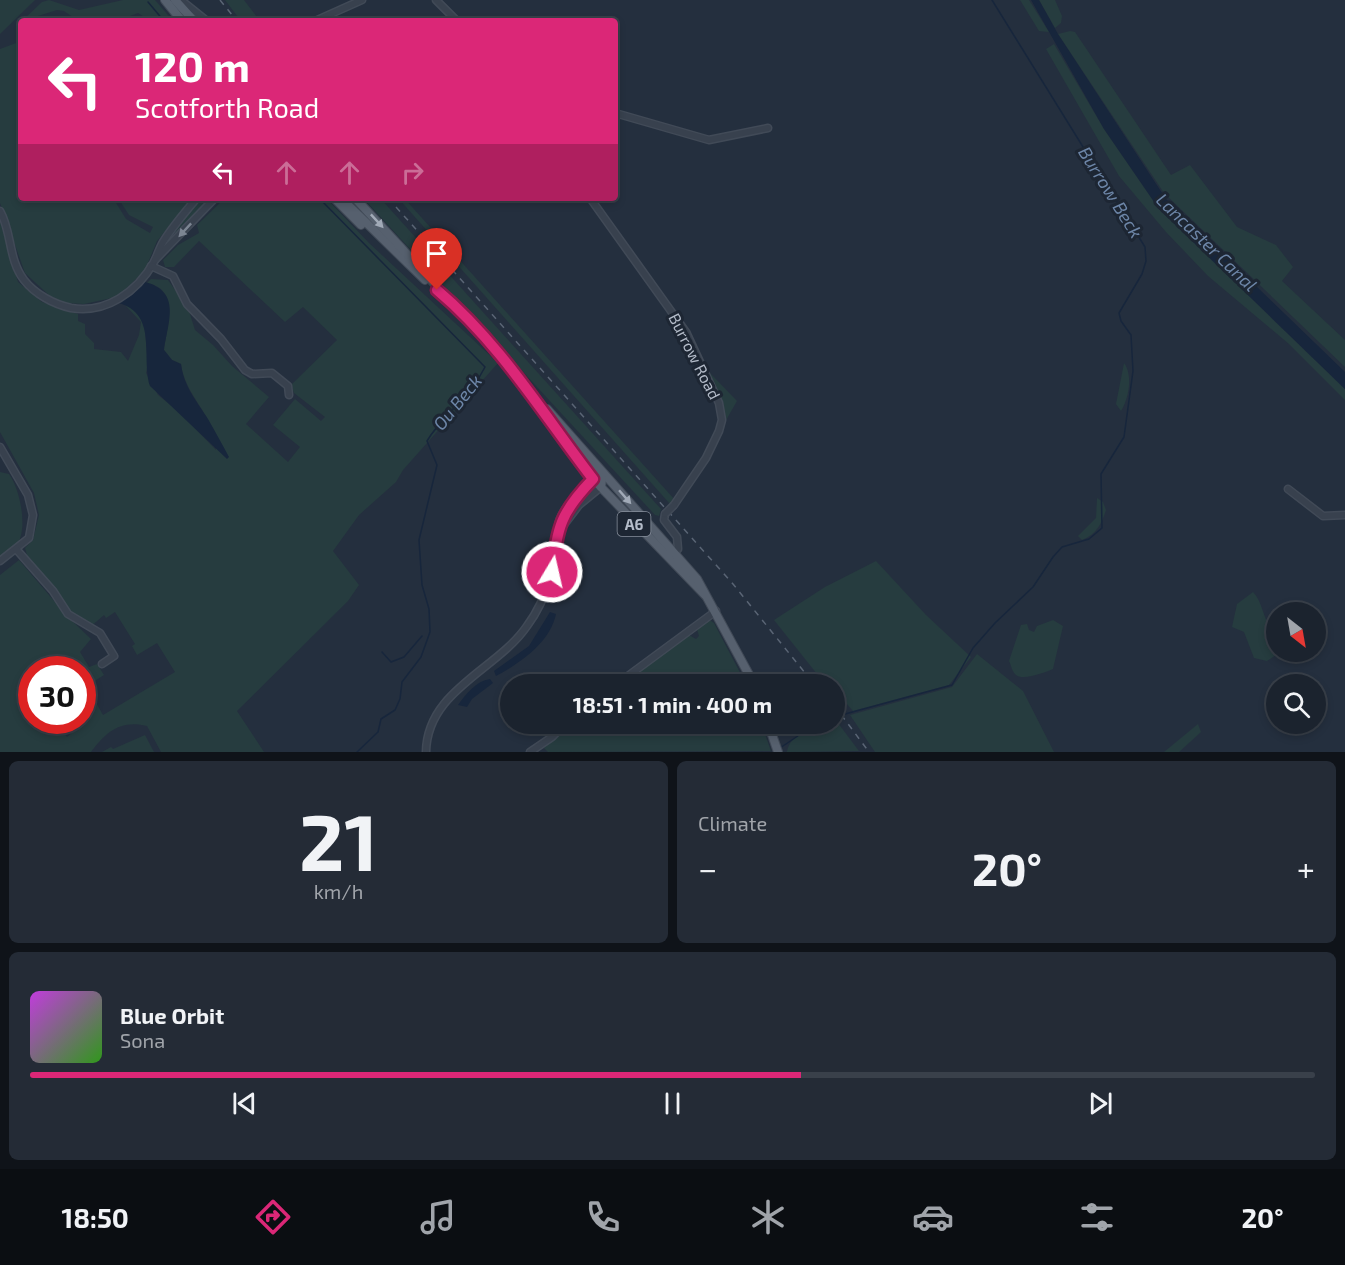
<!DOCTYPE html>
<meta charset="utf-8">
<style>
body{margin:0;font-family:"Exo 2",sans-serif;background:#242b36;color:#f1f3f6;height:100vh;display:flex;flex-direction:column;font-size:22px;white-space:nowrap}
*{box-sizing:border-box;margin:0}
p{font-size:20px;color:#a0a4aa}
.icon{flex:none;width:33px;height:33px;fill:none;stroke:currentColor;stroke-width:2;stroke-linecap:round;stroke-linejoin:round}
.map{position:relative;height:752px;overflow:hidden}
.sheet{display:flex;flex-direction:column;gap:9px;padding:9px;background:#0f1319;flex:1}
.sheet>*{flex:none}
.top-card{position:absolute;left:18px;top:18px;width:600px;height:183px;border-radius:6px;box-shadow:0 3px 9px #0003,0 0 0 2px #39404a;background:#db2777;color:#fff;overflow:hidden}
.needle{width:39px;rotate:149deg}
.tools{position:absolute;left:1266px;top:602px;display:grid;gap:12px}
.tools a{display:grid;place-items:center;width:60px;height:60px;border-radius:50%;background:#1b232e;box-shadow:0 3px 9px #0003,0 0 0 2px #39404a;font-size:30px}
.speed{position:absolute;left:18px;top:656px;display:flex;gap:12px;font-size:30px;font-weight:700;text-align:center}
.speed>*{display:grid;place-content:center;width:78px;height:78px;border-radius:50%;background:#1b232e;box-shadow:0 3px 9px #0003,0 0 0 2px #39404a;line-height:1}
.speed .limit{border:9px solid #d22;background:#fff;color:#111}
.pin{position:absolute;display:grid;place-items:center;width:51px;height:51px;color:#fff;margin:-62px -26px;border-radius:50% 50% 50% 0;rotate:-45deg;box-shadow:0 0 6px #0007}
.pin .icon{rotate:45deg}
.me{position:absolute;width:66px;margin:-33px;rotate:9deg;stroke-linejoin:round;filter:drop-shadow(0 0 4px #0008)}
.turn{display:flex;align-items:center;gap:21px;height:126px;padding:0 18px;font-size:27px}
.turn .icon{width:78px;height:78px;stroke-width:2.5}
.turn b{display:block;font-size:42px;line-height:51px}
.lanes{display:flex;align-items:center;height:57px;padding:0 18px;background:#0003;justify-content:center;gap:30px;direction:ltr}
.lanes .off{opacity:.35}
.big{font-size:45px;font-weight:700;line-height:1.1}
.sheet .tile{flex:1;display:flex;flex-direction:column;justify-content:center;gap:9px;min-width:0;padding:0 21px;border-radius:9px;background:#242b36}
.sheet .dial{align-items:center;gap:0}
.dial b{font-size:78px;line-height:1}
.song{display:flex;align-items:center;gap:18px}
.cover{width:72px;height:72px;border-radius:9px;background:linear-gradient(135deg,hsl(290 70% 55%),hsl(110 70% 35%))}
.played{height:6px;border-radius:3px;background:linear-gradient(90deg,#db2777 60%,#39404a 60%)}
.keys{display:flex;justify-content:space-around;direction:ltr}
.heat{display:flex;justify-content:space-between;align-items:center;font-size:33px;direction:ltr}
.sheet .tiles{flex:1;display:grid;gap:9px;grid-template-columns:1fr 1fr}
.tile:last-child{grid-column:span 2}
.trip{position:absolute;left:500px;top:674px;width:345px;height:60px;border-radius:30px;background:#1b232e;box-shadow:0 3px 9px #0003,0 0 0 2px #39404a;font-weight:700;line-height:60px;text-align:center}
.tabs{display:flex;height:96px;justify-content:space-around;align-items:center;background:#0b0e12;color:#a0a4aa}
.tabs .icon{width:42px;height:42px}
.tabs .on{color:#db2777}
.tabs b{font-size:27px;color:#f1f3f6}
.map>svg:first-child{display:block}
</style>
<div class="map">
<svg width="1345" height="752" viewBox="0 0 1345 752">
<rect width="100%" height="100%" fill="#242f3e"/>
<g fill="#263c3f" fill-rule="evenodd">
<polygon points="0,0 35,0 0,34"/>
<polygon points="49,0 79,10 123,0 155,0 173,21 151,21 138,13 117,21 79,21 64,11 57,10 22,21 42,2"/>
<polygon points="225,0 244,0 260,21 241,21"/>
<polygon points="1020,0 1029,0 1049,32 1039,31"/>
<polygon points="1039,0 1055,0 1062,16 1061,23 1055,28"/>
<polygon points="1070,31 1075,32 1171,175 1190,165 1237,227 1276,245 1293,267 1282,281 1345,340 1345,367 1164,193 1058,34"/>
<polygon points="16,43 21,56 21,198 113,198 126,219 150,233 153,227 129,215 118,198 193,198 157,241 145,270 121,294 112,298 84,304 66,303 50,296 25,273 0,203 0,49"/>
<polygon points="1054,44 1104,129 1159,209 1345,389 1345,400 1289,344 1208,276 1166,232 1119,176 1046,49"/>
<polygon points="201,198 211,198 175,234 174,229"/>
<path d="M225,198H326L369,243L498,363L403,470L396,482L359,515L333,551L359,585L348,601L237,711L264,752H161L147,726C120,719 105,733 91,752H0V575L19,560L67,616L91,639L80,652L89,667L97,664L104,675L87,686L103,715L175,672L157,643L137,655L132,646L135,644L115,612L106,618L104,615L89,628L68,614L56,590L27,555L25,548L33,540L39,515L34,493L0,432V221L18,282L42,302L78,314V321L85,324V334L94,343V349L121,352L128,361L139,335L141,322L125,305L133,309L144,322L148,363L146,373L158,395L177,410L216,450C217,417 185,397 181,364L172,360L164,350C167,326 180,289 147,283L151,279L168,280L188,308L195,330L213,345L232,366L269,397L246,424L288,462L300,447L273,425L295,399L321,421L325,417L294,393L291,385L337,340L303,307L285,322L199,241L174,267H165L163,260L178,245L199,233L197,225ZM32,669H82V720H70L75,730L67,737L63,732L67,729L63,720H32Z"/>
<polygon points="363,198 380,198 661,509 659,516 655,515"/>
<polygon points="398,198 404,198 675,500 670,504"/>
<path d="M1124,363C1133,375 1129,398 1121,411L1116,404Z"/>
<polygon points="709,372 737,401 725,422 723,402"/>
<path d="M0,472L9,474C20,489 29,530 16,546C12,551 5,553 0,556Z"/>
<path d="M1097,498L1103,502L1106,510C1102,523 1096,535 1082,540L1078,536L1096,518Z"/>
<polygon points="876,561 926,615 971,657 949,685 853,711 846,703 842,706 834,695 834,684 825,684 774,620 825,587"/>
<path d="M1253,592C1264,603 1263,625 1276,632V651H1282L1267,661L1254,658L1244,632L1232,627L1237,604Z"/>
<polygon points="708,619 714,623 746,684 625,684 687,634 696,639 699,636 696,626"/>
<path d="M1053,620L1063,626L1053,669C1046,672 1021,682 1015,674C1012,671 1011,665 1009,661L1021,625L1027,624L1029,630L1034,632L1037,626Z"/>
<polygon points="977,654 1023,691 1054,752 875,752 850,715 952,687"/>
<path d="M835,719L859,751L787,752C790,733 817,723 834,723Z"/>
<polygon points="573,723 761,723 771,751 548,752 544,748"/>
<polygon points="1198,724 1201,732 1179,752 1164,752"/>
<polygon points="145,735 154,752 102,752 111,747 113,749"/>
</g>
<g fill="#17263c">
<polygon points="1031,0 1039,0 1058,34 1166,199 1345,372 1345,389 1159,209 1104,129"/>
<path d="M145,282C182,292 168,322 164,350L172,360L181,364C184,387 196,400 208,419C215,431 222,444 229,457L227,459L150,386C141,356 158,315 119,303Z"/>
<path d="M550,612L556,614C550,643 520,663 496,676L494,671L529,646Z"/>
<path d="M490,679L493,683L472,699L467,707L458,705C466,694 476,681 490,679Z"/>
</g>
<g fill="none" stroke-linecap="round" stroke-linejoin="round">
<g stroke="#17263c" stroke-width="1.5">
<polyline points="148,2 164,21"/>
<path d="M319,198L485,367C470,398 443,414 427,441L437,465L419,540L422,585L429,609L430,632L421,657L402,682L400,699L395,710L381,719L378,732L357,752"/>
<polyline points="382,652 391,662 404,657 422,636"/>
<polyline points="834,717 952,685 973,648 995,623 1033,587 1053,557 1062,547 1089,539 1102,528 1101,474 1124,437 1133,371 1131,335 1121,321 1119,313 1142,274 1146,261 1145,247 992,0"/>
<polyline points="780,748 817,723"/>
</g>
<g stroke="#414a57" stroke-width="9">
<g id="minor">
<polyline points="436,0 457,21"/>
<polyline points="178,3 182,1 207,21"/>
<polyline points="315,21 362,0"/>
<polyline points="615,113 709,140 768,128"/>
<polyline points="590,198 686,332 719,403 722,420 719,431 706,458 674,505"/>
<path d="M0,211C12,232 8,259 24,280C35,294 53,304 71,308C106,314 137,292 154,262C157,256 159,249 163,242C173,226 185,212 197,198"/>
<polyline points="155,260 215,198"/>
<polyline points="151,266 173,276 187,304 221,339 245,370 252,374 272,373 288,386 289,395"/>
<polyline points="0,447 28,495 33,515 29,538 0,561"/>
<polyline points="1288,489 1323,516 1345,515"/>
<polyline points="665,514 664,520 677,537 678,549 675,552"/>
<polyline points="560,530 579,505 601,487"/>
<polyline points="16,549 53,591 68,614 100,633 114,656 102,664"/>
<polyline points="617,684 716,611"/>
<path d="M426,752C427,690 497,670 527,626C548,598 557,560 558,527C559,509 582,491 593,479"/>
<polyline points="530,752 552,737 566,723"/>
</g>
</g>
<g stroke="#414a57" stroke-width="10">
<g id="major">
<polyline points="165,0 182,21"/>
<polyline points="175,0 194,21"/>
<polyline points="334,198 361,225"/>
<polyline points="341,198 425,280"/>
<polyline points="355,198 507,362 539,402 558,435 593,479 705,595"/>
<polyline points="547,409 697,579 754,684"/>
<polyline points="567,437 602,479 601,487"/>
<polyline points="768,723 778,752"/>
</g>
</g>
<use href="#minor" stroke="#38414e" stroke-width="6"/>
<use href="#major" stroke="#56606e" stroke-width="8"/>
<g stroke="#5a6575" stroke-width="1.5" stroke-dasharray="6 6" stroke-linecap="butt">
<polyline points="220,0 237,21"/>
<polyline points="388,198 733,584 814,684"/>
<polyline points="834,705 869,752"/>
</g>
<g stroke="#414a57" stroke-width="9" stroke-linecap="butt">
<polyline id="minor-bridge" points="665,514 674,505"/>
</g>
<use href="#minor-bridge" stroke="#38414e" stroke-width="6"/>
</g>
<defs><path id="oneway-solid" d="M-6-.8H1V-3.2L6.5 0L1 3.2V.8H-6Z" transform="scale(1.5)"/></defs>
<g fill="#a1aab7">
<use href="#oneway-solid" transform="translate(377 221) rotate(47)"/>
<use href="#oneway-solid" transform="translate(625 497) rotate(49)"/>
</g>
<use fill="#7c8592" href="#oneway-solid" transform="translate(185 230) rotate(133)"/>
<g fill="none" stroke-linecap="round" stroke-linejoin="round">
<g stroke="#8e194d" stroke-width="15">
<path id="route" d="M437,290C500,343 543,414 593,479C560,513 558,526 552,572"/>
</g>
<use href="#route" stroke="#db2777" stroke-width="10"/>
</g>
<g text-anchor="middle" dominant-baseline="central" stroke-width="6" stroke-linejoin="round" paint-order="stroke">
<rect fill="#1d2633" stroke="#878f9c" stroke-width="1.5" x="617.5" y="512" width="33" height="24" rx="4.5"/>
<g font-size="15" font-weight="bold" fill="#b4bcc9">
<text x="634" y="524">A6</text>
</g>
<g font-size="16" fill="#b4bcc9" stroke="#1d2633">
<text transform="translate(695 356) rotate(63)">Burrow Road</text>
</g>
<g font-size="18" font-style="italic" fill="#6d86a8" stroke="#1d2633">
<text transform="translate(1111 192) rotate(58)">Burrow Beck</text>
<text transform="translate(1207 242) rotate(44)">Lancaster Canal</text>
<text transform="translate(457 402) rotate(-51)">Ou Beck</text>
</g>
</g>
</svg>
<div class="tools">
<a><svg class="needle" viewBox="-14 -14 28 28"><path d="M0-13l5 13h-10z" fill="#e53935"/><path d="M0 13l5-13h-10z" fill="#a0a4aa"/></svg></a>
<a><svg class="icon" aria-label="search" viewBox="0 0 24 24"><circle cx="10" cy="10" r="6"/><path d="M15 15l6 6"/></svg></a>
</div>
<div class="speed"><div class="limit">30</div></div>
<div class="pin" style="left:437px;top:290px;background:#d93025"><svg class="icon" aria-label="arrive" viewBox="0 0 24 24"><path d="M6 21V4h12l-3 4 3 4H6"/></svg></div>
<svg class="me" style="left:552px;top:572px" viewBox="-20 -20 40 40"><circle r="17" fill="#db2777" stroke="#fff" stroke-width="3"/><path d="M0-11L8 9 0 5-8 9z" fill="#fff"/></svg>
<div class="trip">18:51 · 1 min · 400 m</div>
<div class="top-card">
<div class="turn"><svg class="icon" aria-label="left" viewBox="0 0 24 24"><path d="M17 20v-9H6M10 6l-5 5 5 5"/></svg><div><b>120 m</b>Scotforth Road</div></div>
<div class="lanes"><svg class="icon" aria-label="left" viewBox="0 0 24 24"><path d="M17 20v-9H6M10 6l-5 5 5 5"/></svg><svg class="icon off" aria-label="ahead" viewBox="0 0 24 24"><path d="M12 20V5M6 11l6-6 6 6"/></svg><svg class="icon off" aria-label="ahead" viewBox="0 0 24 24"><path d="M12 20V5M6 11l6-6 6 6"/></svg><svg class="icon off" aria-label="right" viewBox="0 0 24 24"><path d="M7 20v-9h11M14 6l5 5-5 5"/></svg></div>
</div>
</div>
<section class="sheet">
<div class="tiles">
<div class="tile dial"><b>21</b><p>km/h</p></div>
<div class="tile"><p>Climate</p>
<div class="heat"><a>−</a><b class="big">20°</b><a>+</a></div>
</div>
<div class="tile">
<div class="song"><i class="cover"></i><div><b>Blue Orbit</b><p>Sona</p></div></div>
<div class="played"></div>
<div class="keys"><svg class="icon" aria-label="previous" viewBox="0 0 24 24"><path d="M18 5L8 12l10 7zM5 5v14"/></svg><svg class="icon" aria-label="pause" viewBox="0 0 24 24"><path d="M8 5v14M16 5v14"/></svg><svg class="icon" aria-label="next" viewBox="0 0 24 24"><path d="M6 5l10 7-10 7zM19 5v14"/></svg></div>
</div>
</div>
</section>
<nav class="tabs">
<b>18:50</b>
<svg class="icon on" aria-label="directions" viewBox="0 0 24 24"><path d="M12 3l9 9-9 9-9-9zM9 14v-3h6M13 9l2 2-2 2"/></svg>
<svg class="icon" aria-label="music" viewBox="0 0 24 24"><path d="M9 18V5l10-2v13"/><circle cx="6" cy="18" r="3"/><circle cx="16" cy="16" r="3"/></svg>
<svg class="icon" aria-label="phone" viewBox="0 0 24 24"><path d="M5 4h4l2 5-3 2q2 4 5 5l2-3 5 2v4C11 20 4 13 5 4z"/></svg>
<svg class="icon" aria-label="climate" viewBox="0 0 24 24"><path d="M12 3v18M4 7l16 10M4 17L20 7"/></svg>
<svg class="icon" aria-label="car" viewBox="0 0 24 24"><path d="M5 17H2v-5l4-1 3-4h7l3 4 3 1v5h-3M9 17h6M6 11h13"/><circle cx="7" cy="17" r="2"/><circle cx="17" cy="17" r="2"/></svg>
<svg class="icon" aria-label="filters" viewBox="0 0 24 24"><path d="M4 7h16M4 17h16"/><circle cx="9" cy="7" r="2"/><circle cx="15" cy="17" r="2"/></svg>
<b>20°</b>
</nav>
